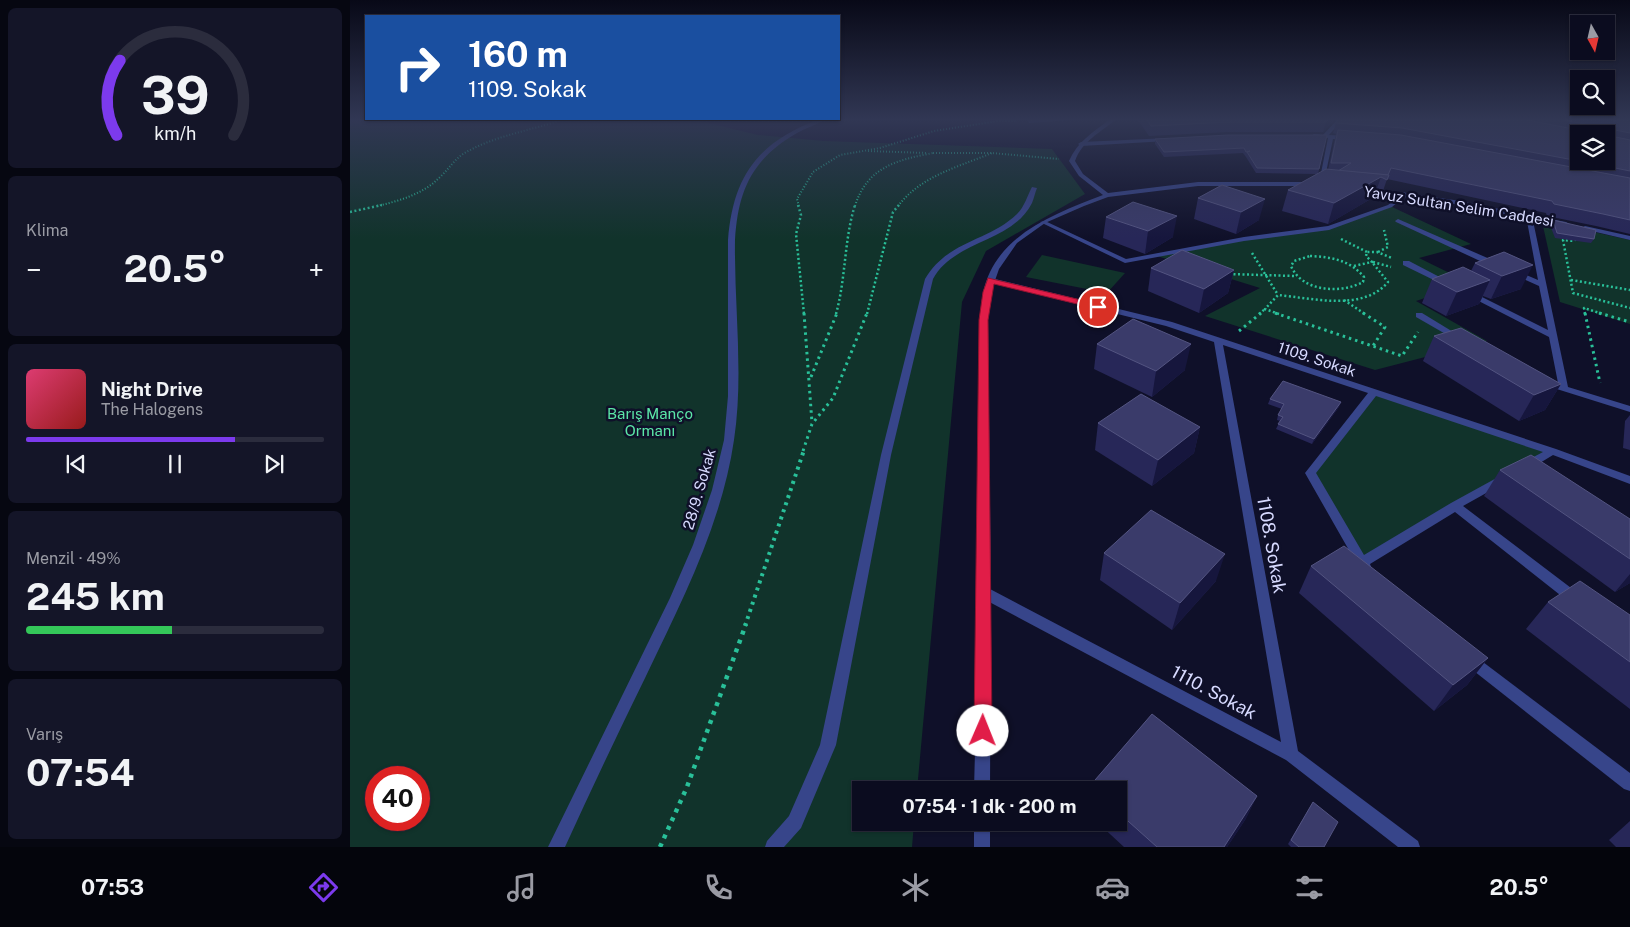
<!DOCTYPE html>
<html lang="tr">
<meta charset="utf-8">
<style>
body{margin:0;font-family:"Public Sans",sans-serif;background:#141528;color:#f1f3f6;height:100vh;display:flex;flex-direction:column;font-size:19px;white-space:nowrap}
*{box-sizing:border-box;margin:0}
p{font-size:16px;color:#9a9ba4}
.icon{flex:none;width:28px;height:28px;fill:none;stroke:currentColor;stroke-width:2;stroke-linecap:round;stroke-linejoin:round}
.map{position:relative;flex:1;overflow:hidden}
.panel{display:flex;flex-direction:column;gap:8px;padding:8px;background:#060711;width:350px}
.panel>*{flex:none}
.banner{position:absolute;left:15px;top:15px;width:475px;height:105px;border-radius:0px;box-shadow:0 1px 4px #0004,0 0 0 1px #2b2c3d;background:#1a4fa0;color:#fff;overflow:hidden}
.needle{width:32px;rotate:172deg}
.buttons{position:absolute;left:1220px;top:15px;display:grid;gap:10px}
.buttons a{display:grid;place-items:center;width:45px;height:45px;border-radius:0px;background:#0b0c1f;box-shadow:0 1px 4px #0004,0 0 0 1px #2b2c3d;font-size:25px}
.speed{position:absolute;left:15px;top:766px;display:flex;gap:10px;font-size:25px;font-weight:700;text-align:center}
.speed>*{display:grid;place-content:center;width:65px;height:65px;border-radius:50%;background:#0b0c1f;box-shadow:0 1px 4px #0004,0 0 0 1px #2b2c3d;line-height:1}
.speed .limit{border:8px solid #d22;background:#fff;color:#111}
.pin{position:absolute;display:grid;place-items:center;width:42px;height:42px;color:#fff;margin:-21px;border:2px solid #fff;border-radius:50%;box-shadow:0 1px 5px #0007}
.me{position:absolute;width:55px;margin:-28px;rotate:1deg;stroke-linejoin:round;filter:drop-shadow(0 0 4px #0008)}
.turn{display:flex;align-items:center;gap:18px;height:105px;padding:0 20px;font-size:22px}
.turn .icon{width:65px;height:65px;stroke-width:2.5}
.turn b{display:block;font-size:35px;line-height:42px}
.big{font-size:38px;font-weight:700;line-height:1.1}
.panel .card{flex:1;display:flex;flex-direction:column;justify-content:center;gap:8px;min-width:0;padding:0 18px;border-radius:8px;background:#141528}
.panel .dial{align-items:center;gap:0}
.dial svg{height:130px;overflow:visible;fill:none;stroke:#2b2c3d;stroke-width:7;stroke-linecap:round;text-anchor:middle}
.dial text{fill:#f1f3f6;stroke:none}
.song{display:flex;align-items:center;gap:15px}
.cover{width:60px;height:60px;border-radius:8px;background:linear-gradient(135deg,hsl(340 70% 55%),hsl(0 70% 35%))}
.played{height:5px;border-radius:2px;background:linear-gradient(90deg,#7c3aed 70%,#2b2c3d 70%)}
.keys{display:flex;justify-content:space-around;direction:ltr}
.heat{display:flex;justify-content:space-between;align-items:center;font-size:28px;direction:ltr}
.charge{height:8px;border-radius:4px;background:linear-gradient(90deg,#34c759 49%,#2b2c3d 0)}
.trip{position:absolute;left:502px;top:781px;width:275px;height:50px;border-radius:0px;background:#0b0c1f;box-shadow:0 1px 4px #0004,0 0 0 1px #2b2c3d;font-weight:700;line-height:50px;text-align:center}
.tabs{display:flex;height:80px;justify-content:space-around;align-items:center;background:#04050c;color:#9a9ba4}
.tabs .icon{width:35px;height:35px}
.tabs .selected{color:#7c3aed}
.tabs b{font-size:22px;color:#f1f3f6}
main{display:flex;flex:1;min-height:0}
.map>svg:first-child{display:block}
</style>
<main>
<section class="panel">
<div class="card dial"><svg viewBox="0 0 100 80">
<path d="M14 69A42 42 0 1 1 86 69"/>
<path d="M14 69A42 42 0 0 1 16 23" stroke="#7c3aed"/>
<text x="50" y="56" font-size="32" font-weight="700">39</text>
<text x="50" y="72" font-size="11">km/h</text>
</svg></div>
<div class="card"><p>Klima</p>
<div class="heat"><a>−</a><b class="big">20.5°</b><a>+</a></div>
</div>
<div class="card">
<div class="song"><i class="cover"></i><div><b>Night Drive</b><p>The Halogens</p></div></div>
<div class="played"></div>
<div class="keys"><svg class="icon" aria-label="previous" viewBox="0 0 24 24"><path d="M18 5L8 12l10 7zM5 5v14"/></svg><svg class="icon" aria-label="pause" viewBox="0 0 24 24"><path d="M8 5v14M16 5v14"/></svg><svg class="icon" aria-label="next" viewBox="0 0 24 24"><path d="M6 5l10 7-10 7zM19 5v14"/></svg></div>
</div>
<div class="card"><p>Menzil · 49%</p><b class="big">245 km</b><div class="charge"></div></div>
<div class="card"><p>Varış</p><b class="big">07:54</b></div>
</section>
<div class="map">
<svg width="1280" height="847" viewBox="0 0 1280 847">
<rect width="100%" height="100%" fill="#0f1029"/>
<g fill="#11332b" fill-rule="evenodd">
<path d="M0,120H346L408,135L474,141L702,149L735,194L636,251L612,302L567,790H511V822L564,823L562,847H0ZM26,778H69V820H26Z"/>
<polygon points="1040,206 1121,244 1069,258 1120,283 1066,301 1137,341 1025,370 855,316 910,288 807,256 894,239 979,228"/>
<polygon points="1193,226 1221,227 1280,240 1280,324 1210,302"/>
<polygon points="692,255 775,273 757,293 676,277"/>
<polygon points="1024,392 1202,451 1012,563 960,473"/>
</g>
<g fill="none" stroke-linecap="round" stroke-linejoin="round">
<g stroke="#29c099" stroke-width="2" stroke-dasharray="1 2" stroke-linecap="butt">
<polyline points="518,151 577,153"/>
<polyline points="583,153 642,153 709,159"/>
<path d="M27,206C49,201 73,194 89,178C98,170 104,160 113,154C143,136 179,131 211,120"/>
<polyline points="449,206 447,199 463,172 490,155 530,148 584,131 648,121 666,121"/>
<path d="M505,206C517,167 547,160 583,153"/>
<path d="M548,206C571,176 608,167 642,153"/>
</g>
<g stroke="#29c099" stroke-width="2.5" stroke-dasharray="2 2.5" stroke-linecap="butt">
<polyline points="448,205 451,215 446,234 454,314"/>
<polyline points="0,212 32,205"/>
<polyline points="991,239 1017,252"/>
<polyline points="1226,239 1224,241 1213,240 1223,293 1280,308"/>
<polyline points="1028,252 1038,247 1034,230"/>
<polyline points="902,253 928,295"/>
<path d="M960,256C981,257 1000,260 1014,277L1013,282C991,294 952,292 941,266L944,261Z"/>
<polyline points="1023,262 1041,267"/>
<polyline points="1004,266 1022,262 1016,256 1017,252 1027,252 1042,258"/>
<polyline points="879,274 945,276"/>
<polyline points="1221,280 1280,290"/>
<polyline points="994,300 1015,314"/>
<path d="M486,314C496,278 494,240 505,205"/>
<polyline points="517,314 543,212 549,205"/>
<polyline points="909,314 915,309"/>
<path d="M929,314L915,309L928,295C962,298 1013,312 1038,282L1022,262"/>
<polyline points="1235,314 1234,308 1253,314"/>
</g>
<g stroke="#29c099" stroke-width="3" stroke-dasharray="2.5 4" stroke-linecap="butt">
<polyline points="454,313 462,423"/>
<polyline points="925,313 1052,356 1068,332"/>
<polyline points="1013,313 1035,327 1023,346"/>
<polyline points="1235,313 1250,383"/>
<polyline points="1249,313 1280,322"/>
<polyline points="889,331 911,313"/>
<polyline points="461,377 487,313"/>
<polyline points="453,451 462,424 483,398 517,313"/>
</g>
<polyline stroke="#29c099" stroke-width="4" stroke-dasharray="3 4.5" stroke-linecap="butt" points="395,626 454,450"/>
<polyline stroke="#29c099" stroke-width="4.5" stroke-dasharray="4 5.5" stroke-linecap="butt" points="310,847 337,787 396,624"/>
<path fill="#37458a" fill-rule="evenodd" d="M682,187L687,188C685,193 684,198 682,203C662,243 604,240 583,279L541,455L486,745L451,828L434,847H415L417,841L439,816L470,745L531,455L575,279C598,240 638,242 667,214C675,206 677,196 682,187Z"/>
<g fill="#37458a" fill-rule="evenodd">
<polygon points="677,120 720,120 679,123"/>
<polygon points="987,120 992,120 979,135 997,136 1000,138 997,140 983,139 974,182 969,183 978,138 961,136 964,134 973,135"/>
<polygon points="819,138 819,140 817,141 731,146 728,144 731,142"/>
<polygon points="1054,192 1056,193 1056,195 1042,207 979,230 894,241 775,263 690,222 695,221 776,259 894,237 978,226 1038,205"/>
<polygon points="1179,214 1182,216 1218,387 1280,406 1280,412 1194,385 1192,383 1197,380 1208,383 1199,337 1115,294 1119,292 1122,292 1198,330 1189,286 1160,273 1164,271 1167,271 1188,280 1176,216"/>
<polygon points="1048,219 1149,263 1150,265 1146,267 1143,267 1046,222 1045,221"/>
<polygon points="1053,261 1059,261 1101,283 1097,285 1094,285 1053,265"/>
<path d="M638,278H641L822,322L1206,449L1280,476V484L1203,455L1180,469H1172L1171,466L1172,463L1193,452L1026,396L966,473L1014,555L1101,503L1152,475L1156,476L1157,479L1156,482L1113,506L1229,594L1230,598L1229,602L1224,603L1219,602L1105,512L1020,564L1022,569L1020,572C1013,575 1012,571 1008,566L955,473L1018,393L873,345L948,751L1068,841L1070,847H1048L936,760L630,597L629,593L630,589L635,588L640,589L931,742L864,342L816,326L638,282Z"/>
<polygon points="1066,313 1072,313 1113,338 1109,341 1106,340 1066,317"/>
<polygon points="1120,654 1125,656 1280,773 1280,791 1274,789 1115,664 1113,660 1115,656"/>
</g>
<g fill="#37458a" fill-rule="evenodd">
<path d="M467,120H474C466,125 456,128 447,133C402,159 388,190 385,240C384,307 394,374 384,440C372,523 332,601 296,676C268,733 241,790 215,847H198L320,598L343,545L362,490L374,440L378,396V240C383,177 407,143 467,120Z"/>
<path d="M759,120H765C750,133 732,141 725,161L733,174L758,193L848,182H961L964,184L961,186H848L758,197L734,206L695,223L667,243L649,269L641,292L638,320L641,593L640,790H624L629,593L630,320C631,311 631,302 633,293C645,235 704,214 753,195L729,176L719,161C727,142 743,132 759,120Z"/>
<polygon points="1020,189 1104,200 1216,222 1219,224 1216,226 1104,204 1018,192 1017,191"/>
<polygon points="1235,226 1280,236 1280,240 1233,229 1232,228"/>
<rect x="624" y="822" width="16" height="25"/>
</g>
</g>
<g fill="#272758">
<polygon points="788,120 984,120 973,132 877,132 799,136"/>
<polygon points="988,120 1280,120 1280,234 1246,226 1197,216 1196,213 1037,179 1030,200 1024,197 978,224 932,211 938,190 967,174 906,173 896,157 893,153 814,157 805,144 805,139 977,135 968,174 978,170 986,134 983,133 986,123"/>
<polygon points="872,185 909,220 886,234 844,219 848,198"/>
<polygon points="756,217 823,237 795,254 753,238"/>
<polygon points="1203,220 1244,239 1241,243 1205,238 1200,225"/>
<polygon points="1154,252 1171,289 1141,299 1133,296 1129,304 1096,316 1072,303 1082,279 1121,271 1125,263"/>
<polygon points="801,268 884,270 878,293 849,313 798,291"/>
<polygon points="1084,336 1211,384 1195,410 1169,421 1073,361"/>
<polygon points="747,344 835,370 802,397 744,369"/>
<polygon points="920,399 991,402 989,407 962,444 926,429 930,421 927,420 928,415 932,409 918,404"/>
<polygon points="1280,415 1280,450 1273,448 1275,421"/>
<polygon points="748,423 850,427 844,453 802,486 745,450"/>
<polygon points="1150,470 1280,519 1280,583 1265,592 1134,496"/>
<polygon points="754,553 866,581 822,630 750,580"/>
<polygon points="961,566 1138,658 1117,685 1084,711 949,593"/>
<polygon points="1198,602 1280,615 1280,709 1176,629"/>
<polygon points="802,714 907,796 895,820 877,847 774,847 747,822 769,822 769,790 739,790 739,787"/>
<polygon points="963,802 974,847 941,847 938,844"/>
<polygon points="1280,821 1280,847 1266,847 1259,840"/>
</g>
<g fill="#16163d">
<polygon points="978,120 984,120 973,132 976,122"/>
<polygon points="1031,177 1024,197 978,224 984,203"/>
<polygon points="915,199 909,220 886,234 891,212"/>
<polygon points="827,216 823,237 795,254 798,231"/>
<polygon points="1183,265 1171,289 1141,299 1152,276"/>
<polygon points="884,270 878,293 849,313 854,289"/>
<polygon points="1140,280 1129,304 1096,316 1107,292"/>
<polygon points="841,344 835,370 802,397 806,371"/>
<polygon points="1211,384 1195,410 1169,421 1184,395"/>
<polygon points="991,402 989,407 962,444 964,439"/>
<polygon points="850,427 844,453 802,486 808,460"/>
<polygon points="875,554 866,581 822,630 830,603"/>
<polygon points="1280,574 1280,583 1265,592"/>
<polygon points="1138,658 1117,685 1084,711 1103,685"/>
<polygon points="907,796 895,820 877,847 874,847"/>
</g>
<g fill="#3a3b6a" stroke="#535481">
<polygon points="797,120 978,120 976,122 879,122 801,126"/>
<polygon points="988,120 1177,120 1234,131 1236,130 1235,124 1214,120 1280,120 1280,133 1260,129 1261,136 1280,140 1280,171 1231,161 1256,161 1256,134 1229,134 1229,161 1052,128 986,123"/>
<polygon points="988,130 1051,135 1280,178 1280,220 1253,214 1204,204 1202,201 1041,168 1038,175 988,171 1001,163 981,163"/>
<polygon points="878,135 977,135 969,169 907,168 897,152 900,151 896,152 894,148 814,152 805,139"/>
<polygon points="976,169 1039,175 1037,180 1031,177 984,203 938,190"/>
<polygon points="872,185 915,199 891,212 848,198"/>
<polygon points="783,202 827,216 798,231 756,217"/>
<polygon points="1203,220 1246,230 1244,239 1207,233"/>
<polygon points="832,250 884,270 854,289 801,268"/>
<polygon points="1154,252 1183,265 1152,276 1125,263"/>
<polygon points="1113,267 1140,280 1107,292 1082,279"/>
<polygon points="783,319 841,344 806,371 747,344"/>
<polygon points="1111,328 1211,384 1184,395 1084,336"/>
<polygon points="933,381 991,402 964,439 928,424 933,417 928,415 934,404 920,399"/>
<polygon points="791,394 850,427 808,460 748,423"/>
<polygon points="1181,455 1280,519 1280,559 1150,470"/>
<polygon points="801,510 875,554 830,603 754,553"/>
<polygon points="994,546 1138,658 1103,685 961,566"/>
<polygon points="1230,581 1280,615 1280,662 1198,602"/>
<polygon points="802,714 907,796 874,847 807,847 769,813 769,790 743,790 739,787"/>
<polygon points="963,802 988,822 974,847 949,847 941,840"/>
</g>
<linearGradient id="sky" x2="0" y2="1"><stop stop-color="#080917"/><stop offset="0.5" stop-color="#313754"/><stop offset="1" stop-color="#313754" stop-opacity="0"/></linearGradient>
<rect width="1280" height="239" fill="url(#sky)"/>
<polygon fill="#e11d48" stroke="#92132f" points="638,278 748,304 752,307 748,309 644,284 638,320 642,731 639,737 633,739 627,737 624,731 629,320 633,292"/>
<g text-anchor="middle" dominant-baseline="central" stroke-width="5" stroke-linejoin="round" paint-order="stroke">
<g font-size="15" fill="#d7daff" stroke="#0f1029">
<text transform="translate(1109 206) rotate(9)">Yavuz Sultan Selim Caddesi</text>
<text transform="translate(967 359) rotate(18)">1109. Sokak</text>
<text transform="translate(349 489) rotate(-74)">28/9. Sokak</text>
</g>
<g font-size="15" fill="#5be6a7" stroke="#0f1029">
<text x="300" y="413">Barış Manço<tspan x="300" dy="17">Ormanı</tspan></text>
</g>
<g font-size="18" fill="#d7daff" stroke="#0f1029">
<text transform="translate(922 545) rotate(80)">1108. Sokak</text>
<text transform="translate(864 692) rotate(28)">1110. Sokak</text>
</g>
</g>
</svg>
<div class="buttons">
<a><svg class="needle" viewBox="-14 -14 28 28"><path d="M0-13l5 13h-10z" fill="#e53935"/><path d="M0 13l5-13h-10z" fill="#9a9ba4"/></svg></a>
<a><svg class="icon" aria-label="search" viewBox="0 0 24 24"><circle cx="10" cy="10" r="6"/><path d="M15 15l6 6"/></svg></a>
<a><svg class="icon" aria-label="layers" viewBox="0 0 24 24"><path d="M12 4l9 5-9 5-9-5zM3 14l9 5 9-5"/></svg></a>
</div>
<div class="speed"><div class="limit">40</div></div>
<div class="pin" style="left:748px;top:307px;background:#d93025"><svg class="icon" aria-label="arrive" viewBox="0 0 24 24"><path d="M6 21V4h12l-3 4 3 4H6"/></svg></div>
<svg class="me" style="left:633px;top:731px" viewBox="-20 -20 40 40"><circle r="19" fill="#fff"/><path d="M0-13L10 11 0 6-10 11z" fill="#e11d48"/></svg>
<div class="trip">07:54 · 1 dk · 200 m</div>
<div class="banner">
<div class="turn"><svg class="icon" aria-label="right" viewBox="0 0 24 24"><path d="M7 20v-9h11M14 6l5 5-5 5"/></svg><div><b>160 m</b>1109. Sokak</div></div>
</div>
</div>
</main>
<nav class="tabs">
<b>07:53</b>
<svg class="icon selected" aria-label="directions" viewBox="0 0 24 24"><path d="M12 3l9 9-9 9-9-9zM9 14v-3h6M13 9l2 2-2 2"/></svg>
<svg class="icon" aria-label="music" viewBox="0 0 24 24"><path d="M9 18V5l10-2v13"/><circle cx="6" cy="18" r="3"/><circle cx="16" cy="16" r="3"/></svg>
<svg class="icon" aria-label="phone" viewBox="0 0 24 24"><path d="M5 4h4l2 5-3 2q2 4 5 5l2-3 5 2v4C11 20 4 13 5 4z"/></svg>
<svg class="icon" aria-label="climate" viewBox="0 0 24 24"><path d="M12 3v18M4 7l16 10M4 17L20 7"/></svg>
<svg class="icon" aria-label="car" viewBox="0 0 24 24"><path d="M5 17H2v-5l4-1 3-4h7l3 4 3 1v5h-3M9 17h6M6 11h13"/><circle cx="7" cy="17" r="2"/><circle cx="17" cy="17" r="2"/></svg>
<svg class="icon" aria-label="filters" viewBox="0 0 24 24"><path d="M4 7h16M4 17h16"/><circle cx="9" cy="7" r="2"/><circle cx="15" cy="17" r="2"/></svg>
<b>20.5°</b>
</nav>
